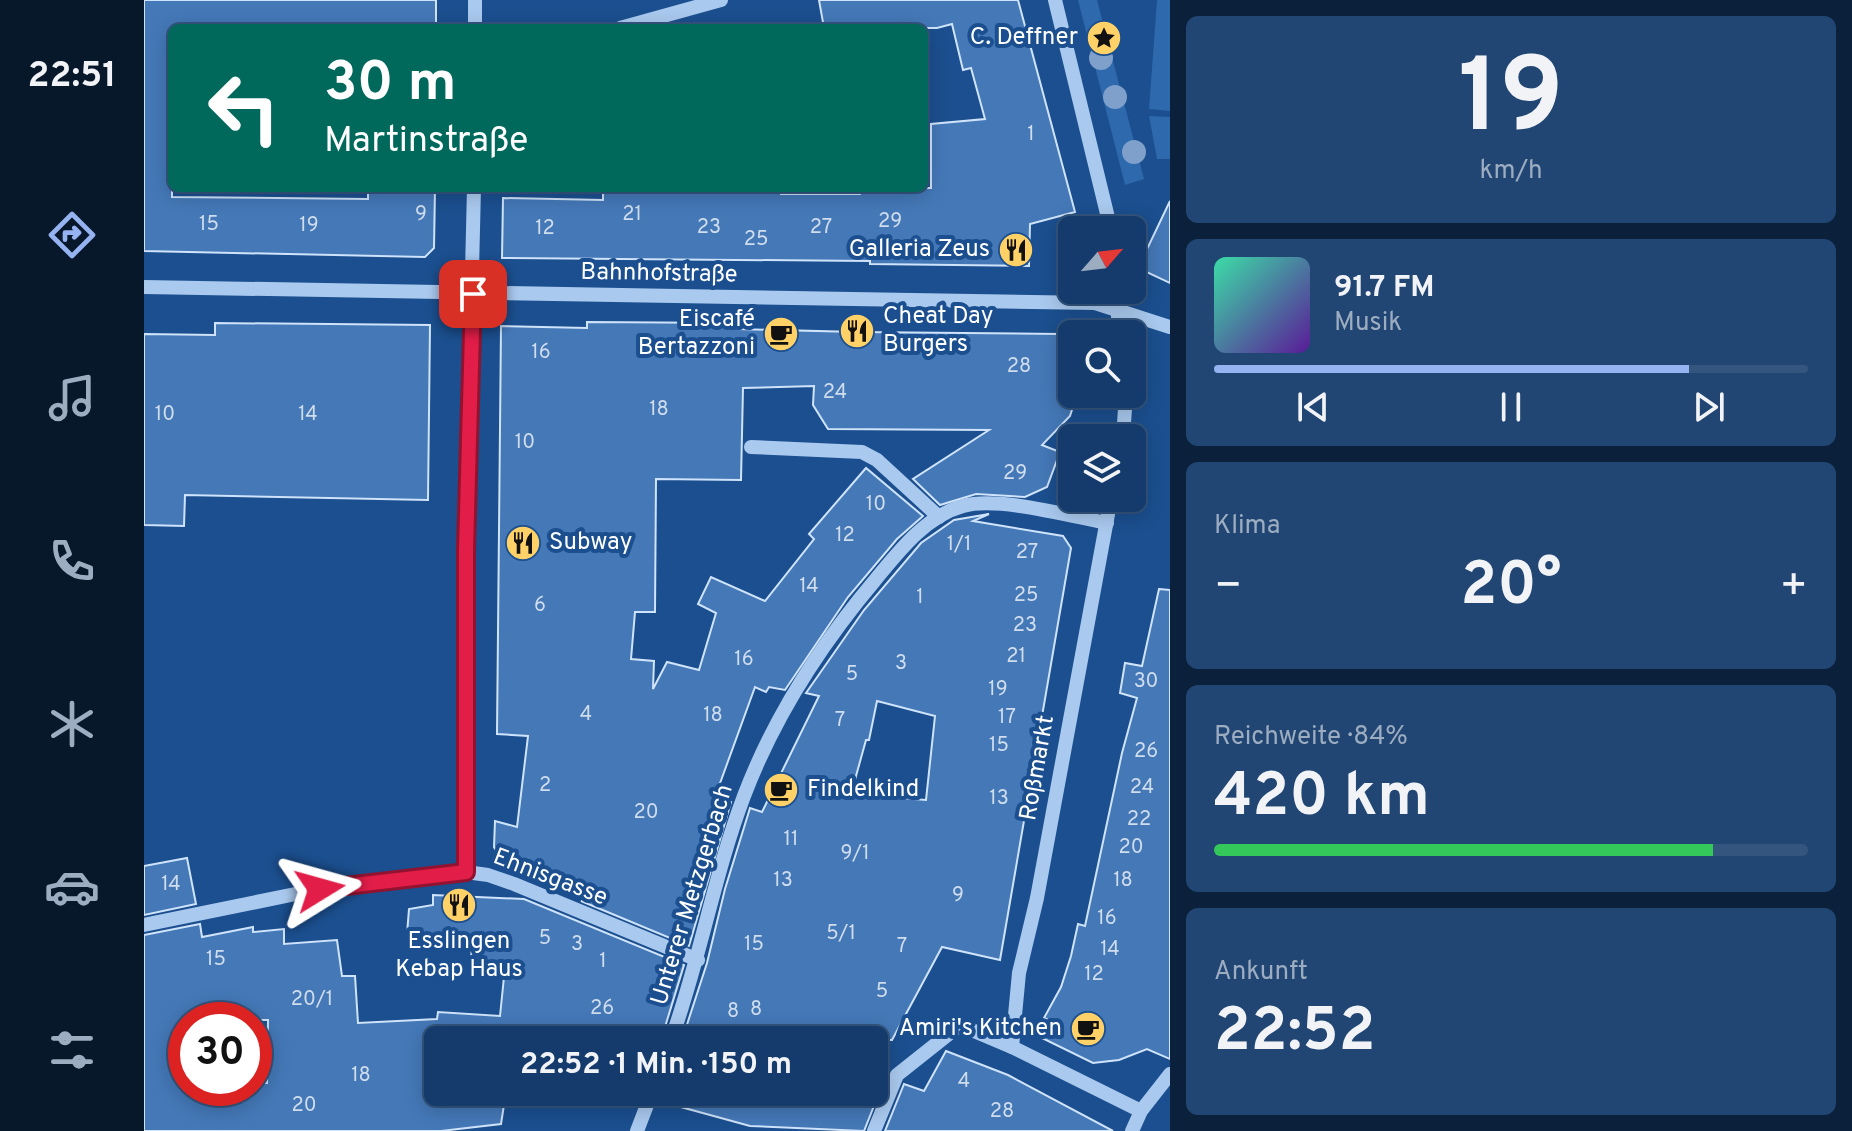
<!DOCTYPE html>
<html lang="de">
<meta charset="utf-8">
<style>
body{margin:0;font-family:Overpass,sans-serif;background:#214673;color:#f1f3f6;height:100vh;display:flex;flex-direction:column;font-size:30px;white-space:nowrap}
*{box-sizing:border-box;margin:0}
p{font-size:26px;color:#9dadc1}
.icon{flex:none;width:44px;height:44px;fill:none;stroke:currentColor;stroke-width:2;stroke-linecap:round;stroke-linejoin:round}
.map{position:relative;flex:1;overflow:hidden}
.drawer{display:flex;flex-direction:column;gap:16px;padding:16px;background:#0b203b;width:682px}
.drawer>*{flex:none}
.top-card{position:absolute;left:24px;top:24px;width:760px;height:168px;border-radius:12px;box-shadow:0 4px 20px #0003,0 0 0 2px #33557e;background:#00695c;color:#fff;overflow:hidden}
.needle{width:52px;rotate:62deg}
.buttons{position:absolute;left:914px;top:216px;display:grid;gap:16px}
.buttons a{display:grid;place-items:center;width:88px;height:88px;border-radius:12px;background:#143b6b;box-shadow:0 4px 20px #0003,0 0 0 2px #33557e;font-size:40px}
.speed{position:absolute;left:24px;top:1002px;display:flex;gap:16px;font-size:40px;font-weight:700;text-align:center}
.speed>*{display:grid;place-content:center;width:104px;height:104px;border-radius:50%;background:#143b6b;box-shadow:0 4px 20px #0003,0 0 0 2px #33557e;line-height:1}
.speed .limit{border:12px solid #d22;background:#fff;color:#111}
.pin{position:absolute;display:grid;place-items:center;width:68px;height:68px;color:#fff;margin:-34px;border-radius:16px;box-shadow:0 4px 12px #0006}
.me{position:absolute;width:88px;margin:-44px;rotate:82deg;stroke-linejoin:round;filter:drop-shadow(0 0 6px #0008)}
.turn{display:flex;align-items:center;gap:28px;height:168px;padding:0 24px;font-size:36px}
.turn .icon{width:104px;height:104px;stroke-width:2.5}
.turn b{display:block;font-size:56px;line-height:68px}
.big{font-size:60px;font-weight:700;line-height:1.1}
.drawer .card{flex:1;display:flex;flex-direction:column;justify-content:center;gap:12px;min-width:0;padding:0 28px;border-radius:12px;background:#214673}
.drawer .dial{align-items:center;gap:0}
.dial b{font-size:104px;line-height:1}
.song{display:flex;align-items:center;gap:24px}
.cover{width:96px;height:96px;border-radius:12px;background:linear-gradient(135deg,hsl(160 70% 55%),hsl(270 70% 35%))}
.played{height:8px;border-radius:4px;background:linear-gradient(90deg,#95b2f1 80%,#33557e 80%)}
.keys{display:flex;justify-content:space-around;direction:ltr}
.heat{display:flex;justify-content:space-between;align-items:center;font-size:44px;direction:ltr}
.charge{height:12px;border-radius:6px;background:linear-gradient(90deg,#34c759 84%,#33557e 0)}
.trip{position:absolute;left:280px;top:1026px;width:464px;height:80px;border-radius:12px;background:#143b6b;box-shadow:0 4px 20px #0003,0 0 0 2px #33557e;font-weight:700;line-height:80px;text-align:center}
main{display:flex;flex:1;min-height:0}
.tabs{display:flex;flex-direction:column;width:144px;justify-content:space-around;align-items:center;background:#08182b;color:#9dadc1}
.tabs .icon{width:56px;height:56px}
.tabs .selected{color:#95b2f1}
.tabs b{font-size:36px;color:#f1f3f6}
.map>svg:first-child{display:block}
</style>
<main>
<nav class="tabs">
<b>22:51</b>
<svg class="icon selected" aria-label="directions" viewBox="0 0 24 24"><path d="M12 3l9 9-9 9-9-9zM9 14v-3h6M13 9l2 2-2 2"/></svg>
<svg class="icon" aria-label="music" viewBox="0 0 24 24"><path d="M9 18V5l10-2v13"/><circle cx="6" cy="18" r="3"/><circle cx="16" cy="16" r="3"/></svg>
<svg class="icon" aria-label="phone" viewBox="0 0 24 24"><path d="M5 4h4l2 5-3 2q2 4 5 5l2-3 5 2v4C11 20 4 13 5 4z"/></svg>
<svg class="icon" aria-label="climate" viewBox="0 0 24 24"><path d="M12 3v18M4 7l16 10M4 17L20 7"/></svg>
<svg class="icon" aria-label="car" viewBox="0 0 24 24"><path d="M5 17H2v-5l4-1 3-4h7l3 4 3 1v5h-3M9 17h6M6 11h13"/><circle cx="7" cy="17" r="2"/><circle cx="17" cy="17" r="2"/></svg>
<svg class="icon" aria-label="filters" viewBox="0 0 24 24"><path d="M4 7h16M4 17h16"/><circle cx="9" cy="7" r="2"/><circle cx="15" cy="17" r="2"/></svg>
</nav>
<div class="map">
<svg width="1026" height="1131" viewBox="0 0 1026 1131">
<rect width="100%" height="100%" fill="#1b4f8f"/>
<g fill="#2e69ad">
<polygon points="934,0 953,0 1000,179 981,185"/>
<polygon points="1013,0 1026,0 1026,111 1005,109"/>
<polygon points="1005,116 1026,117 1026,159 1013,159"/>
</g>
<g fill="#4478b7" stroke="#cfe3fa" stroke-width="2" fill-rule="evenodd">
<polygon points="0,0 292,0 292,28 28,28 28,197 224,199 224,188 291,188 290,248 281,257 0,251"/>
<polygon points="675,0 874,0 931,212 886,224 885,266 726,264 726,261 358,258 359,198 459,200 459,189 485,188 637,188 637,194 716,194 717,188 787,188 787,124 841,119 827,68 819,70 808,24 793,28 680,28"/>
<polygon points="1026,201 1026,283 994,268"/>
<polygon points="443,322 593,323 593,329 713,332 917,334 928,349 928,394 933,394 926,416 898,445 916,452 903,487 881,497 832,494 796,505 769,479 845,430 684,429 669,405 670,386 599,388 597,480 512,479 511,612 491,612 487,659 510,661 509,689 523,662 555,670 572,613 554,604 567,577 621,601 670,539 665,534 722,468 779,516 753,539 704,597 641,690 625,687 622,692 611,687 571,797 587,802 545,946 437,901 453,902 355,856 350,847 351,821 373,827 384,736 353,734 357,326 443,328"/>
<polygon points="71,323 286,325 284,500 41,495 40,526 0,525 0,334 71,335"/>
<path d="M845,514L829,521L919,536L927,548L856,960L798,947L748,1040H627L605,1034L602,1040H538L563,963L581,889L606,808L618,812L675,696L662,693L720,610L777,543L810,520ZM733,701L791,716L782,800L707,794L722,740H725Z"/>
<polygon points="1015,589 1026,590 1026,1059 1003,1049 975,1060 949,1063 896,1037 905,1020 900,1018 917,987 927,956 934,924 941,926 978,753 993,698 976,693 981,663 998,666"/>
<polygon points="43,858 52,904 0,915 0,866"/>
<path d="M289,895L380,899L540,965L517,1040H294V1092H362L357,1124L297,1131H0V935L56,924L58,937L109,927V932L140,929V944L193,940L198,976H211L214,1023L293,1019L294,1012L356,1016L361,967L327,963L328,940L263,934L265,909L289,905ZM42,1020H124L123,1083H110V1088H42Z"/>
<polygon points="802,1051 864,1075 969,1131 741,1131 760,1084 780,1091"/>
<polygon points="730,1074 741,1078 720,1131 606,1126 515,1101 518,1092 730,1092"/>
</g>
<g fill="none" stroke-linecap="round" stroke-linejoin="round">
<g stroke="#a9c9ee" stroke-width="14">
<polyline points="331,0 331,28"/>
<polyline points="911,0 967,230"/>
<polyline points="476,28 577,0"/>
<polyline points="0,287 951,303 1026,327"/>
<polyline points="971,290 976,334"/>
<polyline points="979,438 982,394"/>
<polyline points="607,447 718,452 733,460 795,517"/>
<polyline points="967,498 893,898 875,973 868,1047 997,1111"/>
<polyline points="322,872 322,521 330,188"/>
<polyline points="0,925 176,889 322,872 344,875 370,884 554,960"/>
<path d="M527,1040C556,960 570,875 600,796C630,717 678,643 732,579C755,551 782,516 819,506C853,496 926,516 963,523"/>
<polyline points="493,1131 508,1092"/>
<polyline points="730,1131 753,1075 816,1025 868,1047"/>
<polyline points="988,1131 997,1111 1026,1074"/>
</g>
</g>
<g fill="#7ea0ca">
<circle cx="957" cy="58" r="12"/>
<circle cx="971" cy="97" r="12"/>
<circle cx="990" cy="152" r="12"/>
</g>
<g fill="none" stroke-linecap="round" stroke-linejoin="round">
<g stroke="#92132f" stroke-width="20">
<polyline id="route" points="176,889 322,872 322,550 329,294"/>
</g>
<use href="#route" stroke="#e11d48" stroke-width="14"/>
</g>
<defs>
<g id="sight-disc" transform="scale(1.8)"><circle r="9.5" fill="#ffd166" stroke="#1b4f8f"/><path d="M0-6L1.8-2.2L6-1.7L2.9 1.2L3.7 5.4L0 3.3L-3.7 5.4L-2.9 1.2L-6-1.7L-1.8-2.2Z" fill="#111"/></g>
<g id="restaurant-disc" transform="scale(1.8)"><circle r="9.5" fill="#ffd166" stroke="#1b4f8f"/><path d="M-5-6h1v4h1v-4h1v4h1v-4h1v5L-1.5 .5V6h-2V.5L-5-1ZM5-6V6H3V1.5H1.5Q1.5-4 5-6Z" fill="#111"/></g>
<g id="cafe-disc" transform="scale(1.8)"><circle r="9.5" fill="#ffd166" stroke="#1b4f8f"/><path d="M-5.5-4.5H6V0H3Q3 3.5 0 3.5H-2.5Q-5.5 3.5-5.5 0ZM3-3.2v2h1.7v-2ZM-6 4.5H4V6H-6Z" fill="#111"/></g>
</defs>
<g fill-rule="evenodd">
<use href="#sight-disc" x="960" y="38"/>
<use href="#restaurant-disc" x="872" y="250"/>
<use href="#restaurant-disc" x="713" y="331"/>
<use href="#cafe-disc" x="637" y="334"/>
<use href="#restaurant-disc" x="379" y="543"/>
<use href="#cafe-disc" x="637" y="790"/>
<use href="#restaurant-disc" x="315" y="905"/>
<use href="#cafe-disc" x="944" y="1029"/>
</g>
<g text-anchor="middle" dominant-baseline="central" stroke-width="8" stroke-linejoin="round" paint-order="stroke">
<g font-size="20" fill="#d0dded">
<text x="887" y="135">1</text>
<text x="277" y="215">9</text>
<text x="488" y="215">21</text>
<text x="746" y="222">29</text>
<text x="65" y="225">15</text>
<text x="165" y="226">19</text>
<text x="565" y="228">23</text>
<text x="677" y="228">27</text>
<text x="401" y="229">12</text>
<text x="612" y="240">25</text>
<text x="397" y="353">16</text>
<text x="875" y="367">28</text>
<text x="691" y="393">24</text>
<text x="515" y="410">18</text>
<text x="21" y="415">10</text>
<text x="164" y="415">14</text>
<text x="381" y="443">10</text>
<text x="871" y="474">29</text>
<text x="732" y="505">10</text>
<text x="701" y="536">12</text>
<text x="815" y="545">1/1</text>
<text x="883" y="553">27</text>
<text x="665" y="587">14</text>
<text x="882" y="596">25</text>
<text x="776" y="598">1</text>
<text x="396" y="606">6</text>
<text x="881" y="626">23</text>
<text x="872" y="657">21</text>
<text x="600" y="660">16</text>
<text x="757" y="664">3</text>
<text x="708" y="675">5</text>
<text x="1002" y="682">30</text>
<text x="854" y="690">19</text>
<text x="442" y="715">4</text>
<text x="569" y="716">18</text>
<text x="863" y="718">17</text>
<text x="696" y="721">7</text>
<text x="855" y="746">15</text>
<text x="1002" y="752">26</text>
<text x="401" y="786">2</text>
<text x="998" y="788">24</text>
<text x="855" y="799">13</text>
<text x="502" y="813">20</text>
<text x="995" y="820">22</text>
<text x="647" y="840">11</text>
<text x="987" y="848">20</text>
<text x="711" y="854">9/1</text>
<text x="639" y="881">13</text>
<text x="979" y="881">18</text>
<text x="27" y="885">14</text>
<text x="814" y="896">9</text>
<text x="963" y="919">16</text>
<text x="697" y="934">5/1</text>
<text x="401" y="939">5</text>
<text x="433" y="945">3</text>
<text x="610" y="945">15</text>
<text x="758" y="947">7</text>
<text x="966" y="950">14</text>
<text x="72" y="960">15</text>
<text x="459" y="962">1</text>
<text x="950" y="975">12</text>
<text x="738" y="992">5</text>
<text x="168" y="1000">20/1</text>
<text x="458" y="1009">26</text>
<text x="612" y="1010">8</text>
<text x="589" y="1012">8</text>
<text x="217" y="1076">18</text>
<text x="820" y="1082">4</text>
<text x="160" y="1106">20</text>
<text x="858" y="1112">28</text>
</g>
<g font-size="24" fill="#fff" stroke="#1b4f8f" text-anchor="end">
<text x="934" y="38">C. Deffner</text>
<text x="846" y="250">Galleria Zeus</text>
<text x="739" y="317" text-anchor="start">Cheat Day<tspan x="739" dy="28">Burgers</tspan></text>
<text x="611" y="320">Eiscafé<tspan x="611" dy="28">Bertazzoni</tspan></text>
<text x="405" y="543" text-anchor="start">Subway</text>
<text x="663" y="790" text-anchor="start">Findelkind</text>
<text x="315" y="942" text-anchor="middle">Esslingen<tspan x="315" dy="28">Kebap Haus</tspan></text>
<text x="918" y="1029">Amiri's Kitchen</text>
</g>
<g font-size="24" fill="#fff" stroke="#1b4f8f">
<text transform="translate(515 274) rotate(1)">Bahnhofstraße</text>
<text transform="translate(894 768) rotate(-80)">Roßmarkt</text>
<text transform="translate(406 878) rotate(21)">Ehnisgasse</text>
<text transform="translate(549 895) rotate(-73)">Unterer Metzgerbach</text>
</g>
</g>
</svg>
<div class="buttons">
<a><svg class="needle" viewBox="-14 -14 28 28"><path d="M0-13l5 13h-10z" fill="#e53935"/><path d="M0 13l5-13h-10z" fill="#9dadc1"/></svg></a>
<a><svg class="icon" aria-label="search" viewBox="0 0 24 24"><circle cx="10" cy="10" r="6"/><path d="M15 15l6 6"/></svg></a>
<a><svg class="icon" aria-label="layers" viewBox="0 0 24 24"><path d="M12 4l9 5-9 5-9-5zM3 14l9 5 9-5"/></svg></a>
</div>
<div class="speed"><div class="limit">30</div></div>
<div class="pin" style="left:329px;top:294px;background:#d93025"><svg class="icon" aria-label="arrive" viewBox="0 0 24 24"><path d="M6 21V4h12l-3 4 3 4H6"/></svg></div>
<svg class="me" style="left:176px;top:889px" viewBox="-20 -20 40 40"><path d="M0-17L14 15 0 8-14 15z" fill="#e11d48" stroke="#fff" stroke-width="4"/></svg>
<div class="trip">22:52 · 1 Min. · 150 m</div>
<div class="top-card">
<div class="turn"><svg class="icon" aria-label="left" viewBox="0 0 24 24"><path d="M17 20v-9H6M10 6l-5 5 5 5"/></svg><div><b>30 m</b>Martinstraße</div></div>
</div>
</div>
<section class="drawer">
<div class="card dial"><b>19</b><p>km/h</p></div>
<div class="card">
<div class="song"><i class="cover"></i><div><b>91.7 FM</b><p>Musik</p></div></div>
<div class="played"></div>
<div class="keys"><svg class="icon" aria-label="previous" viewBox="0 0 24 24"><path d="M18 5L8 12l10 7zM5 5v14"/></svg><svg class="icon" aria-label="pause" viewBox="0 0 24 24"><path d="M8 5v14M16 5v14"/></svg><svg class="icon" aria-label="next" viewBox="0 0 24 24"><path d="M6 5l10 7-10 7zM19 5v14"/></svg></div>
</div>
<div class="card"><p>Klima</p>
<div class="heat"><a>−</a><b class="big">20°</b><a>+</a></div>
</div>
<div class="card"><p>Reichweite · 84%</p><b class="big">420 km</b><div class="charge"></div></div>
<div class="card"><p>Ankunft</p><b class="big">22:52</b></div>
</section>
</main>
